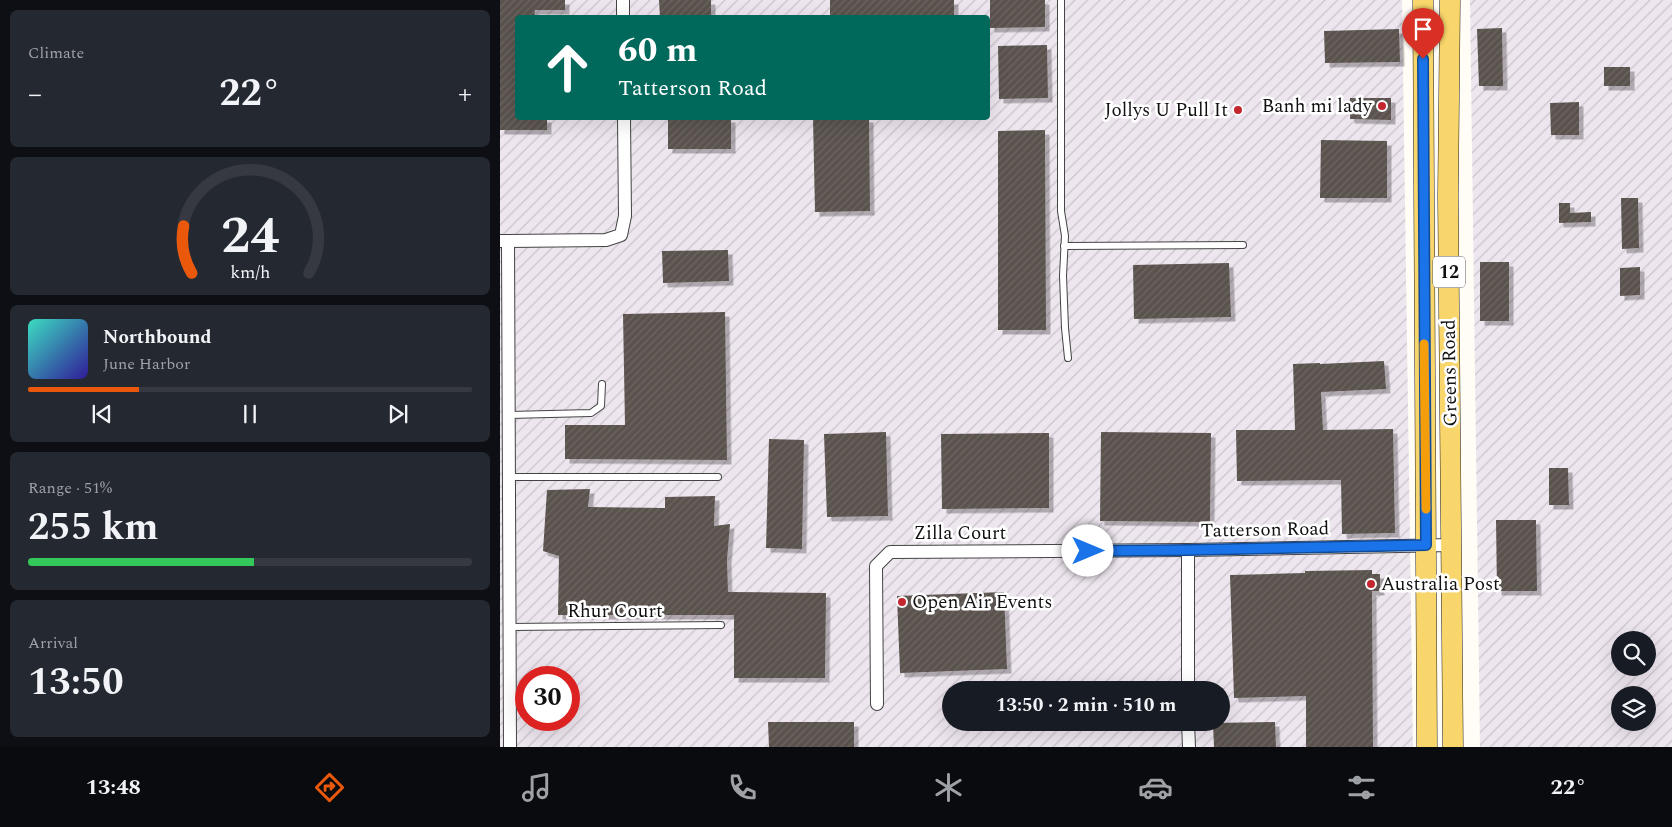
<!DOCTYPE html>
<meta charset="utf-8">
<style>
body{margin:0;font-family:Spectral,serif;background:#242831;color:#f1f3f6;height:100vh;display:flex;flex-direction:column;font-size:19px;white-space:nowrap}
*{box-sizing:border-box;margin:0}
p{font-size:16px;color:#9ea1a6}
.icon{flex:none;width:28px;height:28px;fill:none;stroke:currentColor;stroke-width:2;stroke-linecap:round;stroke-linejoin:round}
.map{position:relative;flex:1;overflow:hidden}
.sheet{display:flex;flex-direction:column;gap:10px;padding:10px;background:#0d0f14;width:500px}
.sheet>*{flex:none}
.top-card{position:absolute;left:15px;top:15px;width:475px;height:105px;border-radius:5px;box-shadow:0 5px 20px #0002;background:#00695c;color:#fff;overflow:hidden}
.tools{position:absolute;left:1111px;top:631px;display:grid;gap:10px}
.tools a{display:grid;place-items:center;width:45px;height:45px;border-radius:50%;background:#171b24;box-shadow:0 5px 20px #0002;font-size:25px}
.speed{position:absolute;left:15px;top:666px;display:flex;gap:10px;font-size:25px;font-weight:700;text-align:center}
.speed>*{display:grid;place-content:center;width:65px;height:65px;border-radius:50%;background:#171b24;box-shadow:0 5px 20px #0002;line-height:1}
.speed .limit{border:8px solid #d22;background:#fff;color:#111}
.pin{position:absolute;display:grid;place-items:center;width:42px;height:42px;color:#fff;margin:-51px -21px;border-radius:50% 50% 50% 0;rotate:-45deg;box-shadow:0 0 5px #0007}
.pin .icon{rotate:45deg}
.me{position:absolute;width:55px;margin:-28px;rotate:90deg;stroke-linejoin:round;filter:drop-shadow(0 0 4px #0008)}
.turn{display:flex;align-items:center;gap:18px;height:105px;padding:0 20px;font-size:22px}
.turn .icon{width:65px;height:65px;stroke-width:2.5}
.turn b{display:block;font-size:35px;line-height:42px}
.big{font-size:38px;font-weight:700;line-height:1.1}
.sheet .card{flex:1;display:flex;flex-direction:column;justify-content:center;gap:8px;min-width:0;padding:0 18px;border-radius:8px;background:#242831}
.sheet .dial{align-items:center;gap:0}
.dial svg{height:130px;overflow:visible;fill:none;stroke:#363941;stroke-width:7;stroke-linecap:round;text-anchor:middle}
.dial text{fill:#f1f3f6;stroke:none}
.song{display:flex;align-items:center;gap:15px}
.cover{width:60px;height:60px;border-radius:8px;background:linear-gradient(135deg,hsl(170 70% 55%),hsl(250 70% 35%))}
.played{height:5px;border-radius:2px;background:linear-gradient(90deg,#ea580c 25%,#363941 25%)}
.keys{display:flex;justify-content:space-around;direction:ltr}
.heat{display:flex;justify-content:space-between;align-items:center;font-size:28px;direction:ltr}
.charge{height:8px;border-radius:4px;background:linear-gradient(90deg,#34c759 51%,#363941 0)}
.trip{position:absolute;left:442px;top:681px;width:288px;height:50px;border-radius:25px;background:#171b24;box-shadow:0 5px 20px #0002;font-weight:700;line-height:50px;text-align:center}
.tab-bar{display:flex;height:80px;justify-content:space-around;align-items:center;background:#090b0e;color:#9ea1a6}
.tab-bar .icon{width:35px;height:35px}
.tab-bar .current{color:#ea580c}
.tab-bar b{font-size:22px;color:#f1f3f6}
main{display:flex;flex:1;min-height:0}
.map>svg:first-child{display:block}
</style>
<main>
<section class="sheet">
<div class="card"><p>Climate</p>
<div class="heat"><a>−</a><b class="big">22°</b><a>+</a></div>
</div>
<div class="card dial"><svg viewBox="0 0 100 80">
<path d="M14 69A42 42 0 1 1 86 69"/>
<path d="M14 69A42 42 0 0 1 9 40" stroke="#ea580c"/>
<text x="50" y="56" font-size="32" font-weight="700">24</text>
<text x="50" y="72" font-size="11">km/h</text>
</svg></div>
<div class="card">
<div class="song"><i class="cover"></i><div><b>Northbound</b><p>June Harbor</p></div></div>
<div class="played"></div>
<div class="keys"><svg class="icon" aria-label="previous" viewBox="0 0 24 24"><path d="M18 5L8 12l10 7zM5 5v14"/></svg><svg class="icon" aria-label="pause" viewBox="0 0 24 24"><path d="M8 5v14M16 5v14"/></svg><svg class="icon" aria-label="next" viewBox="0 0 24 24"><path d="M6 5l10 7-10 7zM19 5v14"/></svg></div>
</div>
<div class="card"><p>Range · 51%</p><b class="big">255 km</b><div class="charge"></div></div>
<div class="card"><p>Arrival</p><b class="big">13:50</b></div>
</section>
<div class="map">
<svg width="1172" height="747" viewBox="0 0 1172 747">
<defs>
<pattern id="industrial-furrows" width="10" height="10" patternUnits="userSpaceOnUse" patternTransform="scale(1.25)"><rect width="10" height="10" fill="#eee6ef"/><path d="M-1 1l2-2M0 10L10 0M9 11l2-2" fill="none" stroke="#cbc4cc"/></pattern>
<pattern id="building-hatch" width="6" height="6" patternUnits="userSpaceOnUse" patternTransform="scale(1.25)"><rect width="6" height="6" fill="#5a524d"/><path d="M-1 1l2-2M0 6l6-6M5 7l2-2" fill="none" stroke="#6d6662"/></pattern>
<filter id="shadow"><feDropShadow dx="4.5" dy="4.5" stdDeviation="0" flood-color="#0004"/></filter>
</defs>
<rect width="100%" height="100%" fill="#fffdf5"/>
<g fill="url(#industrial-furrows)" fill-rule="evenodd">
<path d="M0,0H902L913,747H0ZM18,18H488V118H18ZM26,678H69V720H26ZM451,690H721V722H451Z"/>
<path d="M970,0H1172V747H980ZM1120,640H1148V668H1120ZM1120,695H1148V722H1120Z"/>
</g>
<g fill="url(#building-hatch)" filter="url(#shadow)">
<polygon points="0,0 65,0 65,10 35,10 34,18 18,18 18,118 47,118 47,130 0,130"/>
<polygon points="159,0 211,0 211,18 160,18"/>
<rect x="330" y="0" width="124" height="18"/>
<polygon points="490,0 545,0 545,27 490,28"/>
<polygon points="1002,28 1003,86 979,86 977,29"/>
<polygon points="899,29 900,62 825,63 824,31"/>
<polygon points="547,45 548,98 499,99 498,46"/>
<rect x="1104" y="67" width="26" height="19"/>
<polygon points="850,98 891,98 891,120 850,119"/>
<polygon points="1079,102 1079,135 1051,135 1050,103"/>
<rect x="168" y="118" width="63" height="31"/>
<polygon points="313,118 369,118 370,211 315,212"/>
<polygon points="545,130 546,330 498,330 498,131"/>
<polygon points="821,140 887,141 887,198 820,198"/>
<polygon points="1121,198 1138,198 1139,248 1122,249"/>
<polygon points="1059,203 1070,203 1070,213 1091,212 1091,222 1059,223"/>
<polygon points="228,250 229,281 163,283 162,251"/>
<rect x="980" y="262" width="29" height="59"/>
<polygon points="729,263 731,317 634,319 633,265"/>
<polygon points="1140,267 1140,295 1120,296 1120,268"/>
<polygon points="225,312 227,460 65,459 65,425 125,425 123,314"/>
<polygon points="884,361 886,389 821,392 823,430 893,429 895,533 842,534 841,480 737,481 736,430 795,430 793,364 820,363 820,364"/>
<polygon points="386,432 388,516 327,517 324,434"/>
<polygon points="601,432 711,433 710,522 600,521"/>
<polygon points="549,433 549,508 442,509 441,434"/>
<polygon points="269,439 304,440 302,549 266,548"/>
<polygon points="1049,468 1068,468 1069,505 1049,505"/>
<polygon points="90,489 88,507 165,508 165,497 215,496 214,526 230,524 227,560 228,592 326,593 325,678 234,678 234,615 58,615 59,556 43,551 47,490"/>
<polygon points="996,520 1036,520 1037,591 997,591"/>
<polygon points="872,570 872,574 880,574 880,591 872,591 873,747 806,747 806,696 734,698 730,575 805,573 805,571"/>
<polygon points="504,592 507,669 400,673 397,596"/>
<polygon points="268,722 354,722 354,747 269,747"/>
<polygon points="775,722 776,747 714,747 713,723"/>
</g>
<g fill="none" stroke-linecap="round" stroke-linejoin="round">
<g stroke="#444" stroke-width="8">
<g id="service">
<polyline points="561,0 561,211 565,236 563,276 565,328 568,358"/>
<polyline points="564,246 743,245"/>
<polyline points="9,415 91,413 101,406 102,384"/>
<polyline points="9,477 218,477"/>
<polyline points="9,627 221,625"/>
</g>
</g>
<g stroke="#444" stroke-width="14">
<g id="minor">
<polyline points="123,0 123,18"/>
<polyline points="0,241 106,240 121,235 125,216 124,118"/>
<polyline points="8,241 10,747"/>
<polyline points="688,690 688,550 952,545"/>
<polyline points="377,704 376,566 390,552 688,550"/>
<polyline points="688,722 689,747"/>
</g>
</g>
<g stroke="#222" stroke-width="21">
<g id="primary">
<polyline points="923,0 927,747"/>
<polyline points="950,0 948,196 953,747"/>
</g>
</g>
<use href="#service" stroke="#fff" stroke-width="6"/>
<use href="#minor" stroke="#fff" stroke-width="12"/>
<use href="#primary" stroke="#f9d66b" stroke-width="20"/>
</g>
<g fill="none" stroke-linecap="round" stroke-linejoin="round">
<g stroke="#114b97" stroke-width="12">
<polyline id="route" points="588,551 688,550 926,545 923,59"/>
</g>
<use href="#route" stroke="#1a73e8" stroke-width="9"/>
<polyline stroke="#f59e0b" stroke-width="9" points="924,344 926,509"/>
</g>
<g fill="#c4262e" stroke="#fff" stroke-width="2">
<circle cx="882" cy="106" r="5"/>
<circle cx="738" cy="110" r="5"/>
<circle cx="871" cy="584" r="5"/>
<circle cx="402" cy="602" r="5"/>
</g>
<g text-anchor="middle" dominant-baseline="central" stroke-width="5" stroke-linejoin="round" paint-order="stroke">
<rect fill="#fff" stroke="#585858" stroke-width="1" x="933" y="256.5" width="32" height="31" rx="4"/>
<g font-size="18" font-weight="bold" fill="#111">
<text x="949" y="272">12</text>
</g>
<g font-size="19" fill="#111" stroke="#fff" text-anchor="end">
<text x="872" y="106">Banh mi lady</text>
<text x="728" y="110">Jollys U Pull It</text>
<text x="881" y="584" text-anchor="start">Australia Post</text>
<text x="412" y="602" text-anchor="start">Open Air Events</text>
</g>
<g font-size="19" fill="#111" stroke="#fff">
<text transform="translate(950 373) rotate(-91)">Greens Road</text>
<text transform="translate(765 530) rotate(-1)">Tatterson Road</text>
<text x="460" y="533">Zilla Court</text>
<text x="115" y="611">Rhur Court</text>
</g>
</g>
</svg>
<div class="tools">
<a><svg class="icon" aria-label="search" viewBox="0 0 24 24"><circle cx="10" cy="10" r="6"/><path d="M15 15l6 6"/></svg></a>
<a><svg class="icon" aria-label="layers" viewBox="0 0 24 24"><path d="M12 4l9 5-9 5-9-5zM3 14l9 5 9-5"/></svg></a>
</div>
<div class="speed"><div class="limit">30</div></div>
<div class="pin" style="left:923px;top:59px;background:#d93025"><svg class="icon" aria-label="arrive" viewBox="0 0 24 24"><path d="M6 21V4h12l-3 4 3 4H6"/></svg></div>
<svg class="me" style="left:588px;top:551px" viewBox="-20 -20 40 40"><circle r="19" fill="#fff"/><path d="M0-13L10 11 0 6-10 11z" fill="#1a73e8"/></svg>
<div class="trip">13:50 · 2 min · 510 m</div>
<div class="top-card">
<div class="turn"><svg class="icon" aria-label="ahead" viewBox="0 0 24 24"><path d="M12 20V5M6 11l6-6 6 6"/></svg><div><b>60 m</b>Tatterson Road</div></div>
</div>
</div>
</main>
<nav class="tab-bar">
<b>13:48</b>
<svg class="icon current" aria-label="directions" viewBox="0 0 24 24"><path d="M12 3l9 9-9 9-9-9zM9 14v-3h6M13 9l2 2-2 2"/></svg>
<svg class="icon" aria-label="music" viewBox="0 0 24 24"><path d="M9 18V5l10-2v13"/><circle cx="6" cy="18" r="3"/><circle cx="16" cy="16" r="3"/></svg>
<svg class="icon" aria-label="phone" viewBox="0 0 24 24"><path d="M5 4h4l2 5-3 2q2 4 5 5l2-3 5 2v4C11 20 4 13 5 4z"/></svg>
<svg class="icon" aria-label="climate" viewBox="0 0 24 24"><path d="M12 3v18M4 7l16 10M4 17L20 7"/></svg>
<svg class="icon" aria-label="car" viewBox="0 0 24 24"><path d="M5 17H2v-5l4-1 3-4h7l3 4 3 1v5h-3M9 17h6M6 11h13"/><circle cx="7" cy="17" r="2"/><circle cx="17" cy="17" r="2"/></svg>
<svg class="icon" aria-label="filters" viewBox="0 0 24 24"><path d="M4 7h16M4 17h16"/><circle cx="9" cy="7" r="2"/><circle cx="15" cy="17" r="2"/></svg>
<b>22°</b>
</nav>
